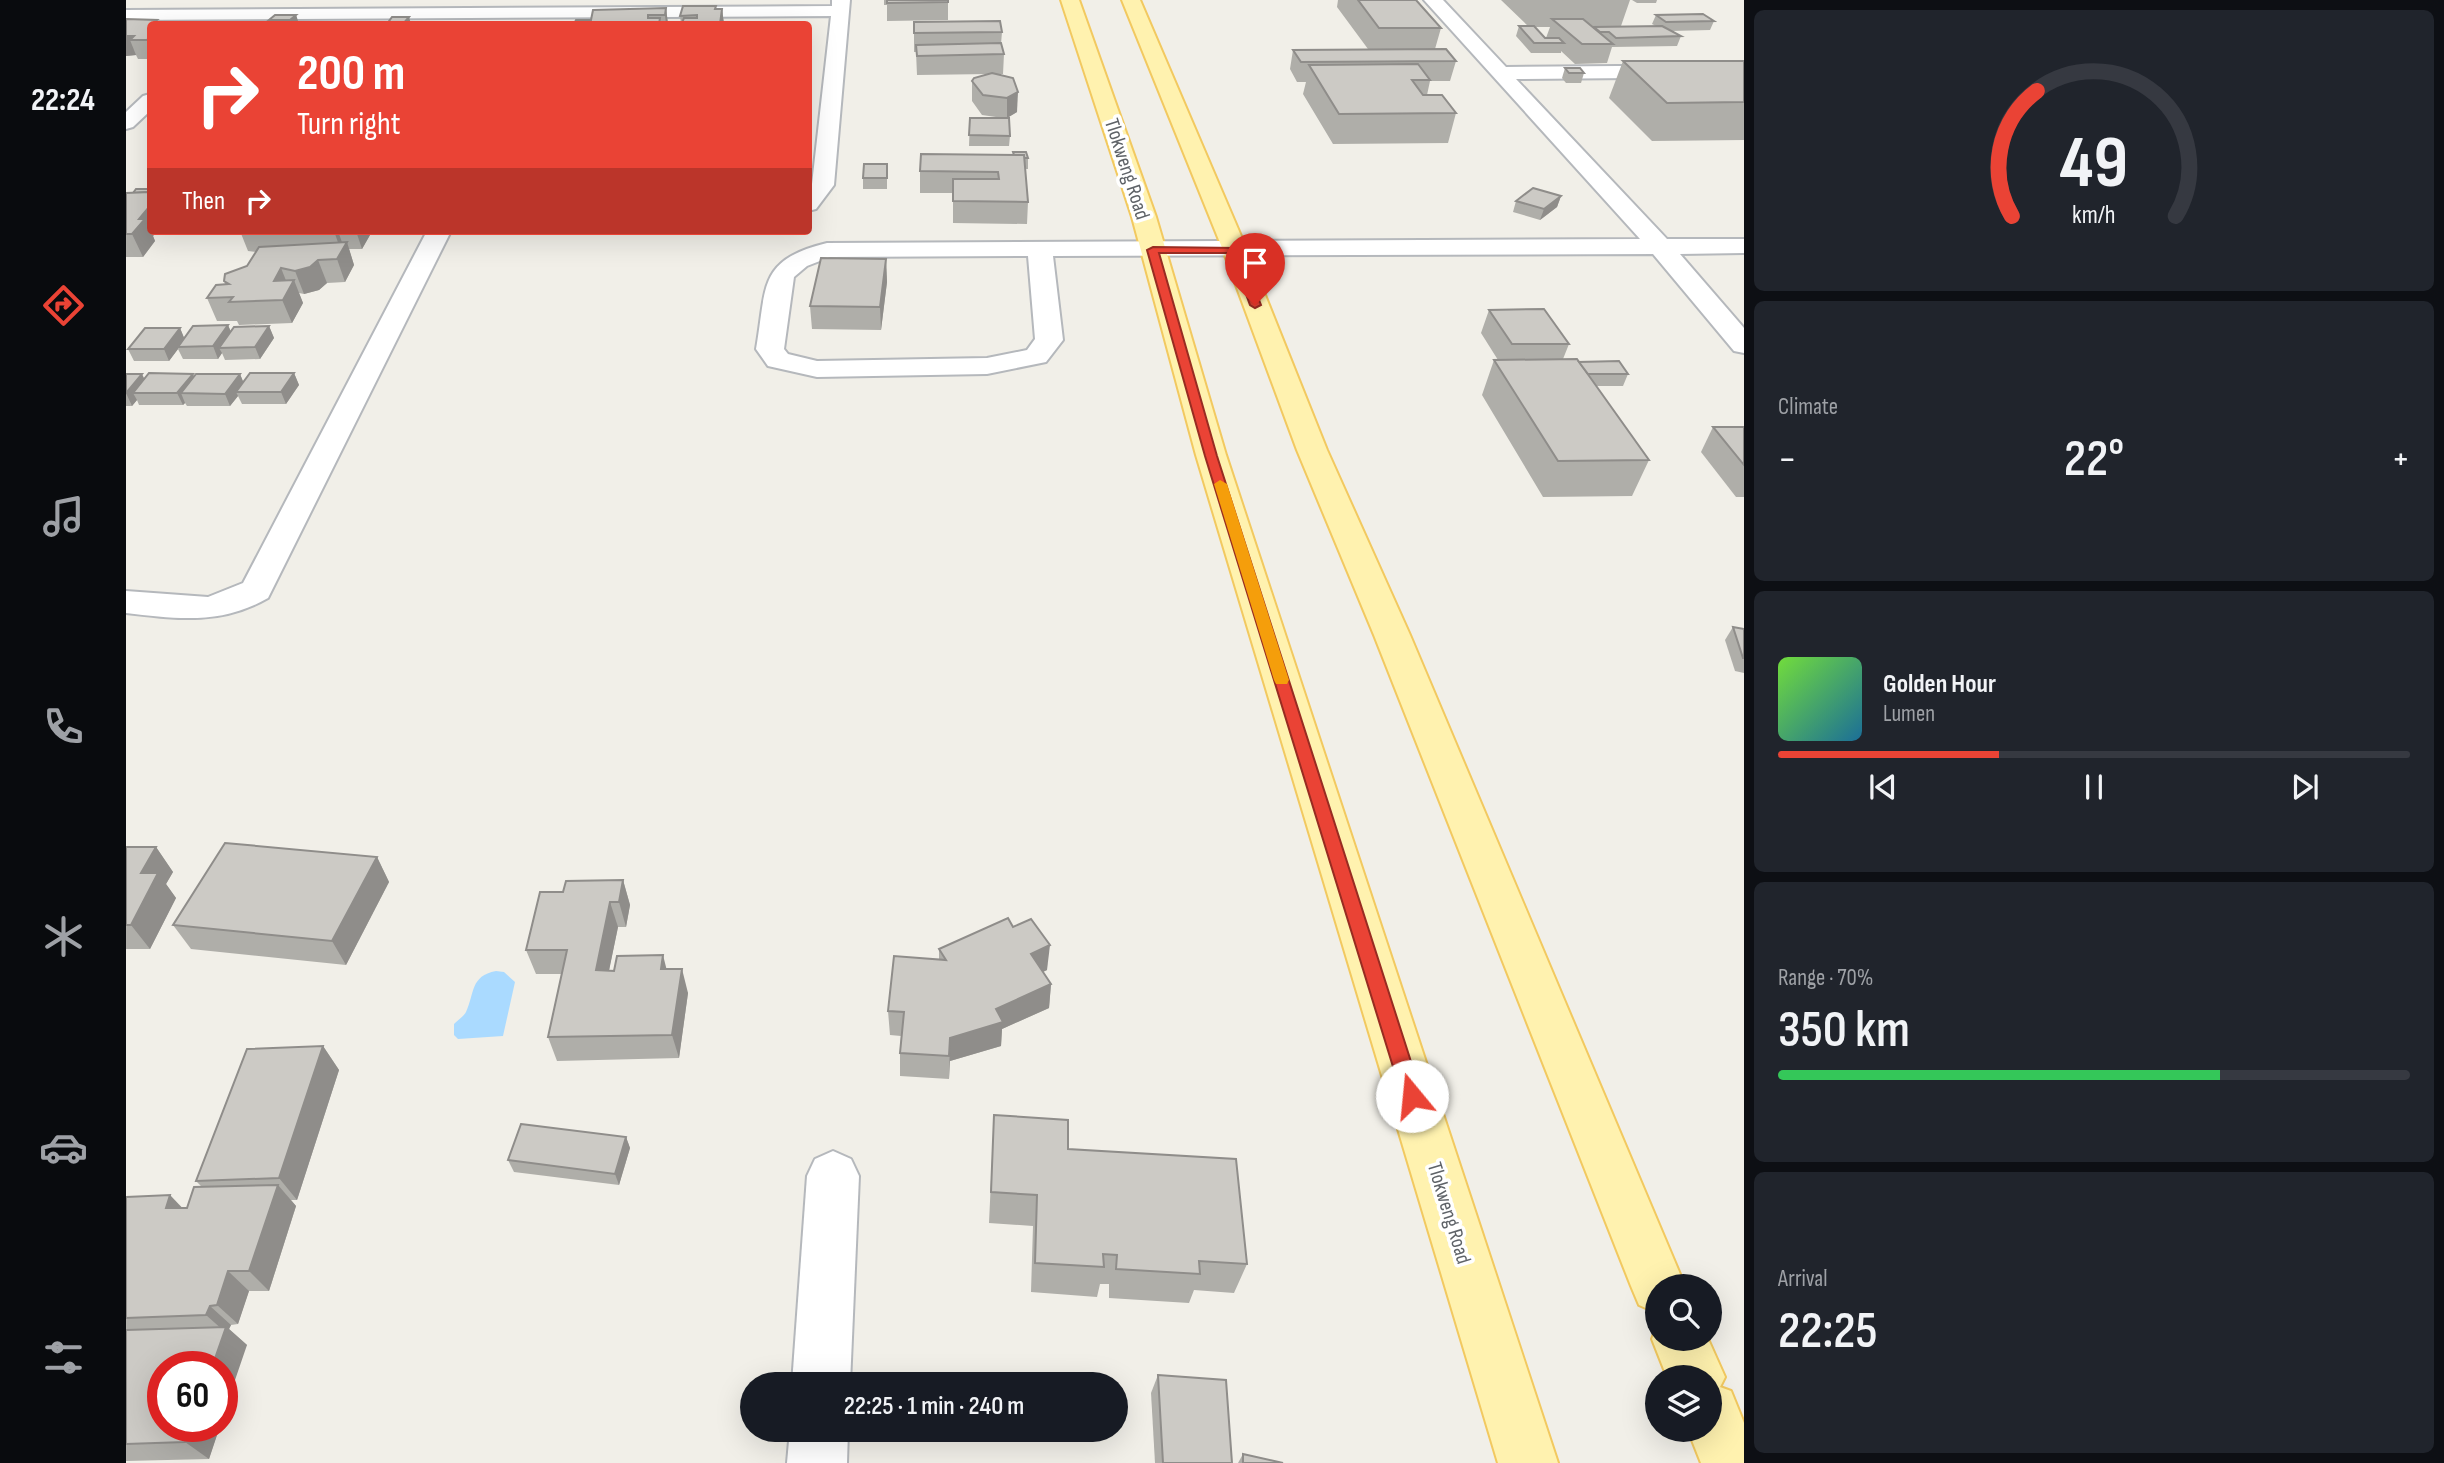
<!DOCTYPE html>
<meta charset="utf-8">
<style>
body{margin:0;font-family:"Sofia Sans Condensed",sans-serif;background:#20242c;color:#f1f3f6;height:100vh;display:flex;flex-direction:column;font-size:26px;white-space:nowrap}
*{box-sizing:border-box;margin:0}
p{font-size:23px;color:#9ea1a6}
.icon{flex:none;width:38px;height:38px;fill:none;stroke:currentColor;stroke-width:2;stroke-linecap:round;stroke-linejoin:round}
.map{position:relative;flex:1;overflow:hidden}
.drawer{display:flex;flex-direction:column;gap:10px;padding:10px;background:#0d0f14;width:700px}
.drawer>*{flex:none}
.guide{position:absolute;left:21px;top:21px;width:665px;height:214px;border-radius:7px;box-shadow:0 7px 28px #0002;background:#ea4335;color:#fff;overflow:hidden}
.fabs{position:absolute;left:1519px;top:1274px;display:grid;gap:14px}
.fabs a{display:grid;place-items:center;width:77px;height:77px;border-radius:50%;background:#171b24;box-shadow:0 7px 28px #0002;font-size:35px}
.speed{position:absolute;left:21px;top:1351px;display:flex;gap:14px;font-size:35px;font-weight:700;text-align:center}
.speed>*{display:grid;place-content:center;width:91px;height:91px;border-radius:50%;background:#171b24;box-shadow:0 7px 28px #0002;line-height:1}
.speed .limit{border:10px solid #d22;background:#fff;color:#111}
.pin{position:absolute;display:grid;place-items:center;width:60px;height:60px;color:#fff;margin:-72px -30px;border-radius:50% 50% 50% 0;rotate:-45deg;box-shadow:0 0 7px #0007}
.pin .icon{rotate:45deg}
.me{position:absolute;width:77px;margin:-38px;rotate:343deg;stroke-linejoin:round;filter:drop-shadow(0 0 5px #0008)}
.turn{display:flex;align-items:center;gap:24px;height:147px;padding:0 35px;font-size:32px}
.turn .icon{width:91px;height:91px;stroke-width:2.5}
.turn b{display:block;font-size:49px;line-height:60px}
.then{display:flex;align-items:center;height:66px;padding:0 35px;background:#0003;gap:14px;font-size:26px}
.big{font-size:52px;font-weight:600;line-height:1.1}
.drawer .card{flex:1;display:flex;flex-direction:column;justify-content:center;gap:10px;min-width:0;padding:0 24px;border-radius:10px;background:#20242c}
.drawer .dial{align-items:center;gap:0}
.dial svg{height:182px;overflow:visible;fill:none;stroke:#363941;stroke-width:7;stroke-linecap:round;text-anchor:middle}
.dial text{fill:#f1f3f6;stroke:none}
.song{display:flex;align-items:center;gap:21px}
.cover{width:84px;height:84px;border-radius:10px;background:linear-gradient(135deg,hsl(100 70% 55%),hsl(200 70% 35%))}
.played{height:7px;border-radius:4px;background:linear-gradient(90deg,#ea4335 35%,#363941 35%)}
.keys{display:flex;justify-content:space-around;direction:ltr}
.heat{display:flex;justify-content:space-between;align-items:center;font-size:38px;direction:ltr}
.charge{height:10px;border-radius:5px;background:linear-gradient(90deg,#34c759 70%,#363941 0)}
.trip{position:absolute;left:614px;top:1372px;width:388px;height:70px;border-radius:35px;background:#171b24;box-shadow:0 7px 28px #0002;font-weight:600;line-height:70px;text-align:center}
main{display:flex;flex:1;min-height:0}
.menu{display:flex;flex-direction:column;width:126px;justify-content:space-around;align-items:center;background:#090b0e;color:#9ea1a6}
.menu .icon{width:49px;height:49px}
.menu .selected{color:#ea4335}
.menu b{font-size:32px;color:#f1f3f6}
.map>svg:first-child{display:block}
</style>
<main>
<nav class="menu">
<b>22:24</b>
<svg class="icon selected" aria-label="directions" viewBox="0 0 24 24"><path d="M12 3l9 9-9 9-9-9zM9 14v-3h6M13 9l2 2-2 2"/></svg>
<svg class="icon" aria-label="music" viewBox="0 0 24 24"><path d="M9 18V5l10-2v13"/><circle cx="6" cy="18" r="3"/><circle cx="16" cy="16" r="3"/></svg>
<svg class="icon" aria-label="phone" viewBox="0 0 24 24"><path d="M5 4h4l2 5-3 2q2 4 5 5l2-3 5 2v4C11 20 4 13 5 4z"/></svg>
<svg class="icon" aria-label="climate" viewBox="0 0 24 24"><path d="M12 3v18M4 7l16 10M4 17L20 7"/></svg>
<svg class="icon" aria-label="car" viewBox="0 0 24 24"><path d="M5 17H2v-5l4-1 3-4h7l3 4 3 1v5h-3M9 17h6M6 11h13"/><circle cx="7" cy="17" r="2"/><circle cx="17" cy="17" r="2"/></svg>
<svg class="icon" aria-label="filters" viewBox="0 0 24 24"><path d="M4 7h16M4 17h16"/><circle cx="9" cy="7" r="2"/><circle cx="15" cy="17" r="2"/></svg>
</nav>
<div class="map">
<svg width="1618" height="1463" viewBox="0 0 1618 1463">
<rect width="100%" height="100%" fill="#f1efe8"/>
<path fill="#aadaff" d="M370,971L378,972L389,982L377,1036L332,1039L328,1035V1024C332,1020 338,1016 340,1012C349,993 344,976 370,971Z"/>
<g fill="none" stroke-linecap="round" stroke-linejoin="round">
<g stroke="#b5b8bc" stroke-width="4">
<g id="minor">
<polygon points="706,0 724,0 708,185 690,209 682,211 682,188 686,184 705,16 0,20 0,10 706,6"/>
<path d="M1298,0H1317L1380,67L1618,65V77L1390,79L1541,239H1618V253L1554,254L1618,328V353L1608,351L1527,254L927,256L937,340L920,362L861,374L691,377L642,366L630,349C641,287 631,260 701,243L1514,239ZM902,256L909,339L901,350L861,358L691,361L662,354L658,349L668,277L681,266L704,257Z"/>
<polygon points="24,94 24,111 7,127 0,129 0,112 17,96"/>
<path d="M301,231H325L142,598C95,625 52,619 0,613V591L82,597L117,583Z"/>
<polygon points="707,1151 725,1159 733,1176 724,1384 666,1384 681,1176 689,1159"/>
<polygon points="664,1430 722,1430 721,1463 661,1463"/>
</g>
</g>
<g stroke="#f2c960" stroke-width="4">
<g id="major">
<polygon points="935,0 953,0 1030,217 1100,455 1432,1463 1372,1463 1070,455 1006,217"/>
<polygon points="996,0 1014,0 1121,250 1201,450 1284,635 1559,1286 1531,1286 1531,1313 1513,1305 1505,1286 1248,635 1171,450 1097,250"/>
<polygon points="1531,1326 1531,1339 1582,1339 1599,1377 1594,1387 1605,1391 1618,1423 1618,1463 1575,1463 1562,1430 1584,1430 1584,1377 1541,1377 1526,1339"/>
</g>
</g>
<use href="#minor" fill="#fff" fill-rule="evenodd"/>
<use href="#major" fill="#fff2af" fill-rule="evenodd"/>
</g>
<g fill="#afaea9" fill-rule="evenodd">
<polygon points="758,0 822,0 822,20 761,21 761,5 758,5"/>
<polygon points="1212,0 1290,0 1315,28 1309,49 1330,61 1324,81 1304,81 1301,95 1330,113 1322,143 1207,144 1177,94 1180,82 1171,82 1164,69 1167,50 1242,49 1211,7"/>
<path d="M1375,0H1504L1495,26L1467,27H1468L1530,26L1526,24L1530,15L1588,21L1584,30L1545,31L1555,36L1551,46L1486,47L1481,63L1449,64L1435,51V53H1405L1390,36L1393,26H1402ZM1409,27H1424L1420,38H1419Z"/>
<polygon points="1506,0 1531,0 1530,3 1511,3"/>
<polygon points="590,6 590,9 596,9 598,24 552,24 555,23 554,16"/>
<polygon points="540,8 542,24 448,24 465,20"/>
<polygon points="170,15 173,24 145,24 143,20"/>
<polygon points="0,19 24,24 24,59 12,59 10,55 0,56"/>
<polygon points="788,22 876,32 875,44 878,54 877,74 869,74 891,112 881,118 884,136 883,146 843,146 844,118 877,118 856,115 846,101 846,81 864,74 791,75 790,52 788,52"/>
<polygon points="1497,61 1618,61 1618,140 1526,141 1483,98"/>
<polygon points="1439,68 1458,73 1455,83 1440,83 1436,78"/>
<polygon points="887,152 902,158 902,169 899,169 902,202 901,224 827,223 827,193 794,193 794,171 887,155"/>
<polygon points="761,164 761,189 737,189 737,178"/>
<polygon points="24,189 24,231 31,231 27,236 29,241 17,257 0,257 0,193 7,193"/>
<polygon points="1435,196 1431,207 1414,220 1387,212 1390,201"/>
<polygon points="114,231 243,231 244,235 236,249 223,249 228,265 219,282 201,283 193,290 178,294 173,293 177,303 166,323 113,325 111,321 91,321 81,298 99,284 98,281 121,266 130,252 122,251"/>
<polygon points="760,259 761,282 755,330 686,329 684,306"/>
<polygon points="1363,310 1443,344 1437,359 1502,374 1497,386 1470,386 1523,460 1506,496 1417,497 1356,395 1368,360 1372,360 1355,333"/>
<polygon points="102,325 105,332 143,326 148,338 134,359 99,360 96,353 92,359 57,359 52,349 43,361 8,361 2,349 54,328 58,338"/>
<polygon points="168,373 173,385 160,404 116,404 112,396 104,406 61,406 59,403 57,405 13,405 11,400 6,406 0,406 0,374 18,379 114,374 117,382"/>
<polygon points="1587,427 1618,427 1618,497 1610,497 1575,452"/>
<polygon points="1607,627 1618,629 1618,673 1609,671 1599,640"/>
<polygon points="0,847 30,847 47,872 40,884 50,898 24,949 0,949"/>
<polygon points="251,857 263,882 220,965 65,949 47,925"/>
<polygon points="497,880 504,905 500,927 492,927 483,970 541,969 562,993 553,1058 431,1061 422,1037 436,974 410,974 400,950"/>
<polygon points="887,927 921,970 917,972 925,984 923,1008 876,1029 875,1046 824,1061 823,1079 774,1076 774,1053 775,1036 764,1035 762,1011 813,959 813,949"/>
<polygon points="197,1046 213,1070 171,1200 165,1200 170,1206 143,1291 123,1291 112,1324 105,1325 103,1329 121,1345 37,1426 94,1426 83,1459 0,1461 0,1197 61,1208 76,1187 70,1181"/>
<polygon points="868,1115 942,1149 1121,1264 1108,1293 1068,1290 1063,1303 983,1298 983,1284 974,1284 971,1297 905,1292 907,1226 863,1223"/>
<polygon points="500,1137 504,1148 493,1185 388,1172 382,1160"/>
<polygon points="1032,1375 1106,1463 1029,1463 1025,1393"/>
<polygon points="1117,1454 1157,1463 1112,1463"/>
</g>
<g fill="#8f8d8a">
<polygon points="540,8 542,24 540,24 539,15"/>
<polygon points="596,9 598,24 594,24"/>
<polygon points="170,15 173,24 166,24 164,20"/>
<polygon points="283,17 285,24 277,24"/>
<polygon points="0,36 8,36 4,40 10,55 0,56"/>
<polygon points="24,36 24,48 21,40"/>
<polygon points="892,92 891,112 881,118 881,98"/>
<polygon points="24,190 24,207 23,207 24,210 24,231 31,231 27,236 29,241 17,257 6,234 13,219 15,201"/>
<polygon points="1435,196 1431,207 1414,220 1418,209"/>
<polygon points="208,231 212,231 218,248 221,242 228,265 219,282 211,259 215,251"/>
<polygon points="230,231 243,231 244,235 236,249"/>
<polygon points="760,259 761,282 755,330 754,307"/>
<polygon points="192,260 201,283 193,290 178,294 169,271"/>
<polygon points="155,268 163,288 168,280 177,303 166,323 148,281"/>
<polygon points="102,325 107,337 93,348 96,353 92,359 87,346"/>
<polygon points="143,326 148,338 134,359 129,347"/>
<polygon points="54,328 59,340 52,347 52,349 43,361 38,349"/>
<polygon points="168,373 173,385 160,404 155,392"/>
<polygon points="16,374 22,386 7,393 11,400 6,406 0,393"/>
<polygon points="67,374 72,386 55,393 59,403 57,405 51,393"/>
<polygon points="114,374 119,386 110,392 112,396 104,406 99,394"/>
<polygon points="30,847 47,872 40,884 50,898 24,949 5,925 15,873"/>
<polygon points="251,857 263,882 220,965 206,941"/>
<polygon points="497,880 504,905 500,927 493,902"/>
<polygon points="484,902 492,927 478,995 470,970"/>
<polygon points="924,945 921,970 903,978 905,954"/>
<polygon points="537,955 543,979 535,969"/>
<polygon points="556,969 562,993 553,1058 546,1035"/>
<polygon points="925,984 923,1008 876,1029 875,1046 824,1061 823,1079 824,1038 870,1009"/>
<polygon points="197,1046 213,1070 171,1200 153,1178"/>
<polygon points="500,1137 504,1148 493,1185 489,1174"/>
<polygon points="152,1185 170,1206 143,1291 123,1271"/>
<polygon points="44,1195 65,1217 40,1208"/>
<polygon points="102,1271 123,1291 112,1324 91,1305"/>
<polygon points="84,1306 105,1325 103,1329 121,1345 96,1418 96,1367 86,1367 98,1331 80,1315"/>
<polygon points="65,1426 94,1426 83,1459 59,1442"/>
</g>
<g fill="#cccac5" stroke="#8f8d8a" stroke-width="2">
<polygon points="761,0 822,0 822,2 761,3"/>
<polygon points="1232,0 1290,0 1315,28 1253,28"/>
<polygon points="557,6 590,6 589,9 596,9 594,24 552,24 552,23 556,23 558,18 571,18 571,15 554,16"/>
<polygon points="540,8 539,15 522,15 522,18 534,18 533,24 497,24 497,22 479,24 448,24 450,20 465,20 467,10"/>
<polygon points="1577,14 1588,21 1540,22 1530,15"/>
<polygon points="149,15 170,15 164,20 143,20"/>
<polygon points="266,17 283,17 277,24 261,24"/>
<polygon points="0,19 31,20 26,24 24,24 24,36 21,40 4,40 8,36 0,36"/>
<polygon points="1426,19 1457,19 1487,44 1456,44"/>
<polygon points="874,21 876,32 788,33 788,22"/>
<polygon points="232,22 249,22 247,24 230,24"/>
<polygon points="209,23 228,23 226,24 208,24"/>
<polygon points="1393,26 1408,26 1419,38 1433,38 1438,43 1408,43"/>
<polygon points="1536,26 1555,36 1490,38 1483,32 1474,32 1468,27"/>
<polygon points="875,43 878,54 791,56 790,45"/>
<polygon points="1320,49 1330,61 1175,62 1167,50"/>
<polygon points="1497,61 1618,61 1618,102 1541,103"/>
<polygon points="1292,64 1304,80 1286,80 1297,95 1316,95 1330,113 1213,114 1183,65"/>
<polygon points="1439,68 1454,68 1458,73 1443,73"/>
<polygon points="866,73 887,78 892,92 881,98 857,95 846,81 848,78"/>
<polygon points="844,118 883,118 884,136 843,135"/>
<polygon points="887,152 900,152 902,158 898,158 898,155 888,155"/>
<polygon points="795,154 898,155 902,202 827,201 827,179 873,179 872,172 794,171"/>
<polygon points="738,164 761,164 761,178 737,178"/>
<polygon points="1407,188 1435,196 1418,209 1390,201"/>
<polygon points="10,189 24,189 22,192 7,193"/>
<polygon points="24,192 24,207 23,207 13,219 19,219 6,234 0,234 0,193"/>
<polygon points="221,242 211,259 192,260 184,267 169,271 155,268 148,281 168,280 157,300 103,302 107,297 81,298 90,285 103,284 98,281 99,274 121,266 133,247"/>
<polygon points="695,258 760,259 754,307 684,306"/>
<polygon points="1418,309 1443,344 1386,344 1363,310"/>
<polygon points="102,325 87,346 52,347 67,326"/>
<polygon points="143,326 129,347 93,348 108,327"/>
<polygon points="19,328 54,328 38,349 2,349"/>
<polygon points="1451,359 1523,460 1432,461 1368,360"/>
<polygon points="1493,361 1502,374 1462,374 1453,362"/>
<polygon points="23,373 67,374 51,393 7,393"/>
<polygon points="124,373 168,373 155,392 110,392"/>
<polygon points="0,374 16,374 0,393"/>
<polygon points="70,374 114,374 99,394 55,393"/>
<polygon points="1587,427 1618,427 1618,465"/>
<polygon points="1607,627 1618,629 1618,658 1617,658"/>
<polygon points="99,843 251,857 206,941 47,925"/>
<polygon points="0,847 30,847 15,873 32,873 5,925 0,925"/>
<polygon points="497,880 493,902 484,902 470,970 488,971 491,956 537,955 535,969 556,969 546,1035 422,1037 441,950 400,950 414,892 437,892 440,881"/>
<polygon points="882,918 887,927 905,919 924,945 905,954 925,984 870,1009 877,1022 824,1038 823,1056 774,1053 778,1012 762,1011 768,956 820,960 813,949"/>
<polygon points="197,1046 153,1178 70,1181 121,1049"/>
<polygon points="868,1115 942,1120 942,1149 1110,1159 1121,1264 1073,1261 1074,1274 990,1269 991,1255 977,1254 978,1267 909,1263 911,1195 865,1192"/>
<polygon points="395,1124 500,1137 489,1174 382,1160"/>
<polygon points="152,1185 123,1271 102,1271 91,1305 84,1306 80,1315 0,1318 0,1197 44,1195 40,1208 61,1208 68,1187"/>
<polygon points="100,1327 86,1367 37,1367 37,1426 65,1426 59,1442 0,1444 0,1330"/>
<polygon points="1032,1375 1100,1380 1106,1463 1037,1463"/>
<polygon points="1117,1454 1157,1463 1117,1463"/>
</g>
<polygon fill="#ea4335" stroke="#982c22" stroke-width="2" points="1027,247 1113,248 1135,305 1129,308 1124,305 1105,253 1033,253 1091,456 1296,1096 1293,1102 1286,1105 1279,1102 1276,1096 1079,456 1021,250"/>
<polygon fill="#f59e0b" points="1094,480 1101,484 1163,680 1161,684 1150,684 1148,680 1088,484"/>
<g text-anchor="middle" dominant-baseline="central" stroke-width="7" stroke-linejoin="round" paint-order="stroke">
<g font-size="21" fill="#5f6368" stroke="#fff">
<text transform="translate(1001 169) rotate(72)">Tlokweng Road</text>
<text transform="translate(1323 1213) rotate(73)">Tlokweng Road</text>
</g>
</g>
</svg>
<div class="fabs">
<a><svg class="icon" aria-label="search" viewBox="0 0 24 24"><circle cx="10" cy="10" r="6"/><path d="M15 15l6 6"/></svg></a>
<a><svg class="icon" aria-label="layers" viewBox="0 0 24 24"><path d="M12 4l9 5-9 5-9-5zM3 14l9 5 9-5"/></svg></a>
</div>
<div class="speed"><div class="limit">60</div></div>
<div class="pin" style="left:1129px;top:305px;background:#d93025"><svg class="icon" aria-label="arrive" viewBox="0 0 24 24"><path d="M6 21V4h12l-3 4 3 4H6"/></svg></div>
<svg class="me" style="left:1286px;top:1096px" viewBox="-20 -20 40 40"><circle r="19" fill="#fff"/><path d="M0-13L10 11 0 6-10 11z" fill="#ea4335"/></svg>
<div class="trip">22:25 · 1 min · 240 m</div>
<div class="guide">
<div class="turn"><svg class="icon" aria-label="right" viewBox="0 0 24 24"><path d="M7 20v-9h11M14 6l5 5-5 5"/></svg><div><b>200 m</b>Turn right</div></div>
<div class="then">Then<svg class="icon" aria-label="right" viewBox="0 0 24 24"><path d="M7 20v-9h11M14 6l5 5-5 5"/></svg></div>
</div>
</div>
<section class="drawer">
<div class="card dial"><svg viewBox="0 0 100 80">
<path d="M14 69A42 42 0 1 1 86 69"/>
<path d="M14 69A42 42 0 0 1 25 14" stroke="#ea4335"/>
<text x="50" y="56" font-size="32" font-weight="700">49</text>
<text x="50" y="72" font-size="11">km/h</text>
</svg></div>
<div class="card"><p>Climate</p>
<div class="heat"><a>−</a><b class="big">22°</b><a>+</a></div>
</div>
<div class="card">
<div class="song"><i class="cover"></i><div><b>Golden Hour</b><p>Lumen</p></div></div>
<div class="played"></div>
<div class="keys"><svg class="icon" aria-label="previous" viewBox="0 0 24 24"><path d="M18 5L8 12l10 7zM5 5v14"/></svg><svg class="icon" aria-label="pause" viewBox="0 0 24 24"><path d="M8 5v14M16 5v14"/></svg><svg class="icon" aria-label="next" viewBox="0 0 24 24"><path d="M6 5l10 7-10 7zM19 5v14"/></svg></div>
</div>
<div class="card"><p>Range · 70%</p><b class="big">350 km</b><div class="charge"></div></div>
<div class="card"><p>Arrival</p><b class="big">22:25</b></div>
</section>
</main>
